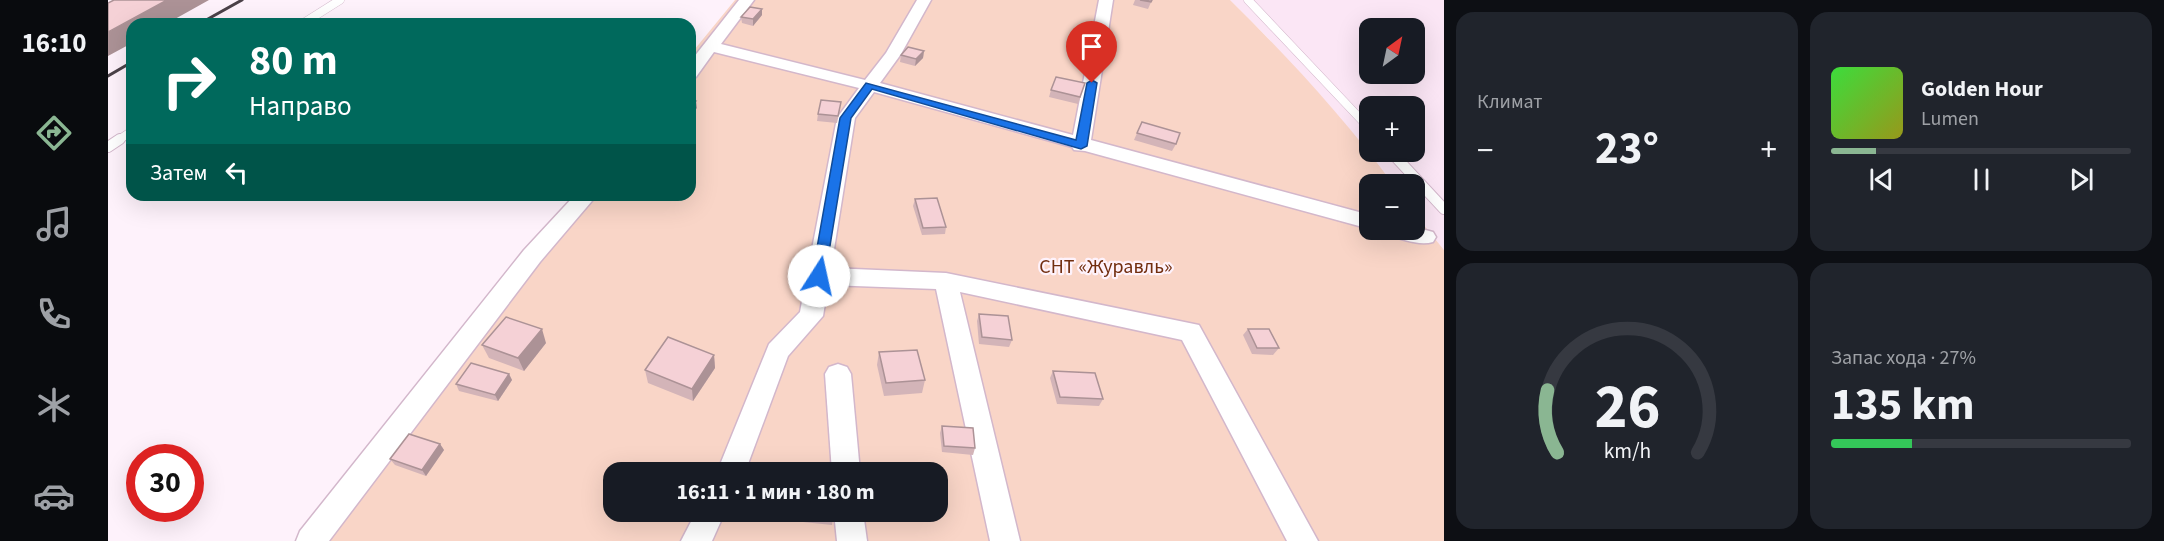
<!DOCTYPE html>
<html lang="ru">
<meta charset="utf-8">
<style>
body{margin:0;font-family:"Source Sans 3",sans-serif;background:#20242c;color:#f1f3f6;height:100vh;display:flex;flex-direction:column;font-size:22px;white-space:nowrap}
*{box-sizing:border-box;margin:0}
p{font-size:20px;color:#9ea1a6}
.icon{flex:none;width:33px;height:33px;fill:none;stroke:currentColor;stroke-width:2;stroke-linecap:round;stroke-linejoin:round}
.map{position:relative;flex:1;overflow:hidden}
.side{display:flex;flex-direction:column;gap:12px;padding:12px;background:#0d0f14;width:720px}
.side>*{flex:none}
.banner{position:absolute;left:18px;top:18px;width:570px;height:183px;border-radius:18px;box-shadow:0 6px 24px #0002;background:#00695c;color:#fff;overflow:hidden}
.needle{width:39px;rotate:33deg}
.fabs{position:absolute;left:1251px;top:18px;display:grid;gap:12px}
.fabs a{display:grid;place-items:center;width:66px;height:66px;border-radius:12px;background:#171b24;box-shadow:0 6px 24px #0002;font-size:30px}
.speed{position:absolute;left:18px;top:444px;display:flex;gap:12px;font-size:30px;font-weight:700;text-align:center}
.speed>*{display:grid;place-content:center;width:78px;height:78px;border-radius:50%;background:#171b24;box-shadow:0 6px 24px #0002;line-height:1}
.speed .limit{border:9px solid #d22;background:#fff;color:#111}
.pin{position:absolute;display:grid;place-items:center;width:51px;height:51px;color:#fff;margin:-62px -26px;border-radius:50% 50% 50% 0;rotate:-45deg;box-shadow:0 0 6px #0007}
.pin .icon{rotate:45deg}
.me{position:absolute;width:66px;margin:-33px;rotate:10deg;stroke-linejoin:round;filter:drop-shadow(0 0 4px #0008)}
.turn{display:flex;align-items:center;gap:21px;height:126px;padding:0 24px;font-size:27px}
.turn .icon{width:78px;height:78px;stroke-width:2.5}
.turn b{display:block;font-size:42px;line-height:51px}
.then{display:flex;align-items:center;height:57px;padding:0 24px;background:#0003;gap:12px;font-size:22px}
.big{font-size:45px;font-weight:700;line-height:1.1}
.side .widget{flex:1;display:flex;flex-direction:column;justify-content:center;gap:9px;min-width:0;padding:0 21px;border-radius:18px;background:#20242c}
.side .dial{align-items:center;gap:0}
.dial svg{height:156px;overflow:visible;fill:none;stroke:#363941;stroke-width:7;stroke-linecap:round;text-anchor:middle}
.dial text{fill:#f1f3f6;stroke:none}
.song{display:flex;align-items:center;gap:18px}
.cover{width:72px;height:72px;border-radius:9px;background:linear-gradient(135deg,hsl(120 70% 55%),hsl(60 70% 35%))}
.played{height:6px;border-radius:3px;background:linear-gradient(90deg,#8ab692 15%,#363941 15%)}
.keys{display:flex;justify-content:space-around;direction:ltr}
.heat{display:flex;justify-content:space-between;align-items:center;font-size:33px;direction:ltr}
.charge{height:9px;border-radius:4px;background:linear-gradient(90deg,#34c759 27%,#363941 0)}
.side .tiles{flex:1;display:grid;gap:12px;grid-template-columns:repeat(2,1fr)}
.trip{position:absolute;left:495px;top:462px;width:345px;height:60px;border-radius:18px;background:#171b24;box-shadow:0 6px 24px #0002;font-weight:700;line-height:60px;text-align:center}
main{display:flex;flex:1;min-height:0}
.tabs{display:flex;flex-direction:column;width:108px;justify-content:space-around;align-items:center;background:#090b0e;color:#9ea1a6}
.tabs .icon{width:42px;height:42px}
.tabs .active{color:#8ab692}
.tabs b{font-size:27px;color:#f1f3f6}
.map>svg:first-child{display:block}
</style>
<main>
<nav class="tabs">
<b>16:10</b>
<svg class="icon active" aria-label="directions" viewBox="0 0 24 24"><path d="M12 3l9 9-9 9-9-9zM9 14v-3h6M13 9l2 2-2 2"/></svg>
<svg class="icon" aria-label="music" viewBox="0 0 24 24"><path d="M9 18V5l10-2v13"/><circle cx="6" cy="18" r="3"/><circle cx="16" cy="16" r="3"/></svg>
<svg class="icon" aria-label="phone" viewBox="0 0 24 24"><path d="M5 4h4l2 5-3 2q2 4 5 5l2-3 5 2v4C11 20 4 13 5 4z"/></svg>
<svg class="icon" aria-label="climate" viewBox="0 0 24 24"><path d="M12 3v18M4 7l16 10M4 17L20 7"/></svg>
<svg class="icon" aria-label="car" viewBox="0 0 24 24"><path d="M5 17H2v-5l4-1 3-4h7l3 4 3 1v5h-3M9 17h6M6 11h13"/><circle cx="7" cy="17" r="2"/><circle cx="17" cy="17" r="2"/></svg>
</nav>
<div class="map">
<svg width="1336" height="541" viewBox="0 0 1336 541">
<rect width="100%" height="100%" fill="#fef2fb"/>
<path fill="#fbe6f5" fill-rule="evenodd" d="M1122,0H1336V250L1307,214L1306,184H1285L1261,152L1160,38ZM1262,28H1306V74H1262ZM1262,106H1306V152H1262Z"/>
<path fill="#f9d5c7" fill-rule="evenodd" d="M627,0H1122C1180,57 1237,119 1285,184H1262V230H1306L1307,214L1336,250V541H187L468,195H582V55ZM506,472H830V512H506Z"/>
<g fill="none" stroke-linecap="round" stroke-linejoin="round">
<g stroke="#d3b7cb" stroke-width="9">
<g id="service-far1">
<polyline points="1140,0 1262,129"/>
<polyline points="194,24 232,0"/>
<polyline points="9,141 24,131"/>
</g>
</g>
<g stroke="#d3b7cb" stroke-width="12">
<g id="service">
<polyline points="0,147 12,139"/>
<polyline points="1283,152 1336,209"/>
</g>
</g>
<g stroke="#d3b7cb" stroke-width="3">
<g id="minor">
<polygon points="631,0 646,0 613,44 757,80 778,53 809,0 823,0 793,54 772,83 965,135 991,0 1005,0 983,140 1262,215 1262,229 977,151 966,150 964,147 766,92 747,118 723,268 838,273 1091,325 1210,541 1179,541 1074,340 852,292 912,541 882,541 828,289 720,285 715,316 680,356 637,472 609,472 661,344 692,312 729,118 751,88 606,52 588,77 582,78 582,62"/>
<polygon points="467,195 489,195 432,262 221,541 188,541 192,531 416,250"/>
<path d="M1306,227L1325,232L1328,237L1325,242C1311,246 1294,239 1280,235L1277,230H1306Z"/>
<polygon points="730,364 739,367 743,374 752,472 724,472 717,374 721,367"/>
<polygon points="588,512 617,512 604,541 573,541"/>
<polygon points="726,512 755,512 759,541 729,541"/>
</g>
</g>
<use href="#service-far1" stroke="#fff" stroke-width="8"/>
<use href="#service" stroke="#fff" stroke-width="10"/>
<use href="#minor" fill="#fff" fill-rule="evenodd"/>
<g stroke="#4b4148" stroke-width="3">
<polyline points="91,24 134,0"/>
<polyline points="0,76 24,62"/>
</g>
</g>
<g fill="#d3b4b8">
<polygon points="1027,0 1044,0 1040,9 1025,5"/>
<polygon points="654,9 654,15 645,26 634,23 633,17"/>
<polygon points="816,51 815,58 807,66 792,62 793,55"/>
<polygon points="977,83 970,104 941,97 943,90"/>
<polygon points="732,109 729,123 709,121 710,114"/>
<polygon points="1034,122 1068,144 1064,151 1026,140"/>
<polygon points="807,199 838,227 837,234 814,235 805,206"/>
<polygon points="871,314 904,340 901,347 871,344 869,321"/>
<polygon points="1140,329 1171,348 1165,355 1144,354 1135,335"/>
<polygon points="438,343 416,371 381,358 374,345"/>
<polygon points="771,352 817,380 814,393 776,396 769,365"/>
<polygon points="606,355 607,368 585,401 540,383 537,370"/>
<polygon points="945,371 995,399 991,406 949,404 942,378"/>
<polygon points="401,374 404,380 390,401 351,391 348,384"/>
<polygon points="834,426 867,448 865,455 834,452 832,433"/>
<polygon points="332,444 336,450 318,476 287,465 282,459"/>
<polygon points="695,512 725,519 724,525 695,522"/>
</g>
<g fill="#ac9296">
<polygon points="59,0 101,0 58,24 24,24 24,43 0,56 0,32"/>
<polygon points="654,9 654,15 645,26 645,19"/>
<polygon points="816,51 815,58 807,66 808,59"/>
<polygon points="588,101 589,108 582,117 582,109"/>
<polygon points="434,329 438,343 416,371 410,358"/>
<polygon points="606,355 607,368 585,401 584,389"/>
<polygon points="401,374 404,380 390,401 387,395"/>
<polygon points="332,444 336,450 318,476 314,470"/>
</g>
<g fill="#f5d1d6" stroke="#ac9296" stroke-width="1.5">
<polygon points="6,0 59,0 0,32 0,3"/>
<polygon points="1032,0 1044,0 1043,2"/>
<polygon points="642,7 654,9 645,19 633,17"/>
<polygon points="800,47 816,51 808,59 793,55"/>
<polygon points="948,77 977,83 972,97 943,90"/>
<polygon points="582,100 588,101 582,109"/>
<polygon points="713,100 733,102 730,116 710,114"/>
<polygon points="1034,122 1072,133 1068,144 1029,133"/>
<polygon points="829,198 838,227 815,228 807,199"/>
<polygon points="871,314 900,316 904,340 874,337"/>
<polygon points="398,317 434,329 410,358 374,345"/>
<polygon points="1140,329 1161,329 1171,348 1149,348"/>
<polygon points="560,337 606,355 584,389 537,370"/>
<polygon points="809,350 817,380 778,383 771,352"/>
<polygon points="363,363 401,374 387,395 348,384"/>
<polygon points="945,371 987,373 995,399 952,397"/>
<polygon points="834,426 865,428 867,448 836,446"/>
<polygon points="301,434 332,444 314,470 282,459"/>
<polygon points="695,512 725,512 725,519 695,516"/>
</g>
<polygon fill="#1a73e8" stroke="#114b97" stroke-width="1.5" points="984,80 989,83 979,146 973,149 764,89 743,118 717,276 715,280 706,280 704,276 732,118 758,83 968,140 979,83"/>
<g text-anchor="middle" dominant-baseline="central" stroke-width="4.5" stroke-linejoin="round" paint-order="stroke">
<g font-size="20" fill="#712d0e" stroke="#fef2fb">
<text x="998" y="267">СНТ «Журавль»</text>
</g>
</g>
</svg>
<div class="fabs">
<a><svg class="needle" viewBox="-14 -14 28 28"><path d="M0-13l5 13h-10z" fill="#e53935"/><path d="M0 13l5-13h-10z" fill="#9ea1a6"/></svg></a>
<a>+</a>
<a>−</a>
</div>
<div class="speed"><div class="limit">30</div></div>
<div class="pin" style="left:984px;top:83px;background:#d93025"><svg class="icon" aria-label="arrive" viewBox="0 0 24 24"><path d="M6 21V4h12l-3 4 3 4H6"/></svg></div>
<svg class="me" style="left:711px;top:276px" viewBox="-20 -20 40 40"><circle r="19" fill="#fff"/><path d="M0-13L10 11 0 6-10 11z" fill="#1a73e8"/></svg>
<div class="trip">16:11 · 1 мин · 180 m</div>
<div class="banner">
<div class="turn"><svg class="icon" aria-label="right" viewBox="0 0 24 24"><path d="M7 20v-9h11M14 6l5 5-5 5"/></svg><div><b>80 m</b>Направо</div></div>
<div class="then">Затем<svg class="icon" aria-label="left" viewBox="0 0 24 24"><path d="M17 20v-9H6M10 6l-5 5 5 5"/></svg></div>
</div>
</div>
<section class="side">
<div class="tiles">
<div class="widget"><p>Климат</p>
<div class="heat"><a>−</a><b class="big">23°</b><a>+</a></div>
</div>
<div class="widget">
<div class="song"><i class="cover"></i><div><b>Golden Hour</b><p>Lumen</p></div></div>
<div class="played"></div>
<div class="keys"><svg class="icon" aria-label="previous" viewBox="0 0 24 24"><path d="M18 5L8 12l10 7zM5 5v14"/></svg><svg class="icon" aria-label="pause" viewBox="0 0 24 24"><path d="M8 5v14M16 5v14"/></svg><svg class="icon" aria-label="next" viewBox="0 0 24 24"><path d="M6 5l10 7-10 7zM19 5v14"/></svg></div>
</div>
<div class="widget dial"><svg viewBox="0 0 100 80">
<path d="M14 69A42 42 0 1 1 86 69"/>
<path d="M14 69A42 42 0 0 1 9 37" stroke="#8ab692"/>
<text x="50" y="56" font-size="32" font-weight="700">26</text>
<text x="50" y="72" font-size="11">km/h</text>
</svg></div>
<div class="widget"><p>Запас хода · 27%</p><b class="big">135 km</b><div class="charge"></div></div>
</div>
</section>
</main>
